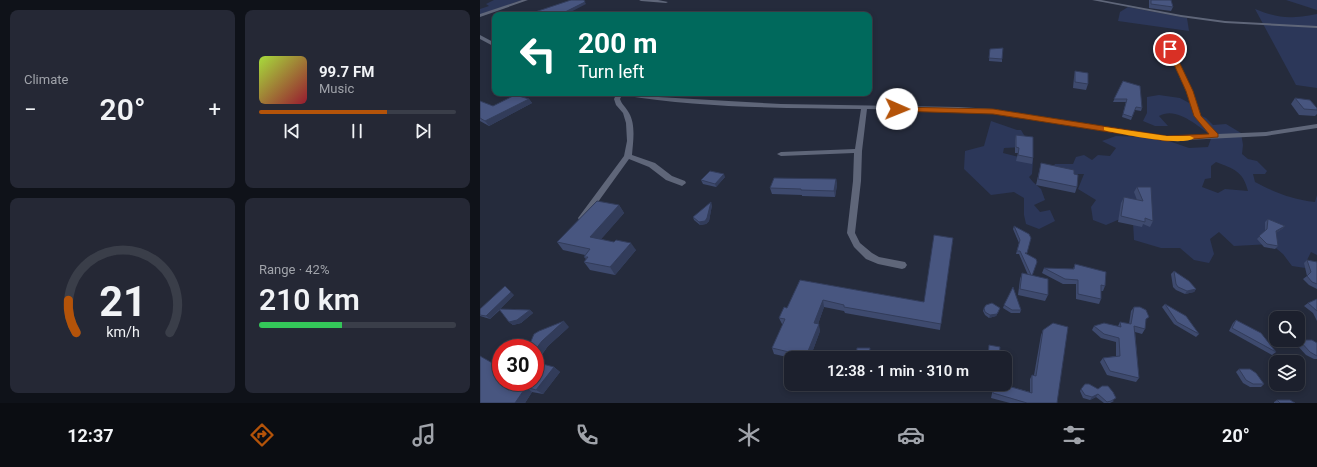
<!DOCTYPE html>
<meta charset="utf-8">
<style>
body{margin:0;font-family:Roboto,sans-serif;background:#252835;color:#f1f3f6;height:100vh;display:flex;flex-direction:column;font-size:15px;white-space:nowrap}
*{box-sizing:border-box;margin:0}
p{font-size:13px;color:#a0a3aa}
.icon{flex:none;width:22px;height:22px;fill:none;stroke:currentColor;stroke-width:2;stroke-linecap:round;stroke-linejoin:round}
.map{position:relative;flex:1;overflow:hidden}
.side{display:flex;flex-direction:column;gap:10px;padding:10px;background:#0f1219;width:480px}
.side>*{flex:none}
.hud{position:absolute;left:12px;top:12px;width:380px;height:84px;border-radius:8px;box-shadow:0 2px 6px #0003,0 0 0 1px #3a3e49;background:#00695c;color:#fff;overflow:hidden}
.buttons{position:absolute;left:789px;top:311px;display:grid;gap:8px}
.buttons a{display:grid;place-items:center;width:36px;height:36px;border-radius:8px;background:#1c202d;box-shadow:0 2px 6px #0003,0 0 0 1px #3a3e49;font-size:20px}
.speed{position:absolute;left:12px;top:339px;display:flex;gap:8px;font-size:20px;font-weight:700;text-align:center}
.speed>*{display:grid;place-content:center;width:52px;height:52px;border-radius:50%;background:#1c202d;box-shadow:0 2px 6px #0003,0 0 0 1px #3a3e49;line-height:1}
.speed .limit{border:6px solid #d22;background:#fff;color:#111}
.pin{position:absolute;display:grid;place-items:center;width:34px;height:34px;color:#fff;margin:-17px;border:2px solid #fff;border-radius:50%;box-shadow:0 1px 4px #0007}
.me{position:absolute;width:44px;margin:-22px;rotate:91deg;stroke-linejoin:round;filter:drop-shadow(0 0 3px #0008)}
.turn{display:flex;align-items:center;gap:14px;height:84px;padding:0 20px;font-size:18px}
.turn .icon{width:52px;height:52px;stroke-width:2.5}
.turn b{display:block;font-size:28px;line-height:34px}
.big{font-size:30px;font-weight:600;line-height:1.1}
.side .card{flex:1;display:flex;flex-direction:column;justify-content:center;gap:6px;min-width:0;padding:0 14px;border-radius:8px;background:#252835}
.side .dial{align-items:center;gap:0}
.dial svg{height:104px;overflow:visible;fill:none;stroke:#3a3e49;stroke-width:7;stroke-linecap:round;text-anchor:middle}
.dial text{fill:#f1f3f6;stroke:none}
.song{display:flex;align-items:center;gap:12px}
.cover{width:48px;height:48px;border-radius:6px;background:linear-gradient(135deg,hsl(80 70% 55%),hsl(350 70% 35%))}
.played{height:4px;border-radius:2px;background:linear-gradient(90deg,#b45309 65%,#3a3e49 65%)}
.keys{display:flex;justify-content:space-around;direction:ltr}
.heat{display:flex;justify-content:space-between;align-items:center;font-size:22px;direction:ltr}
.charge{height:6px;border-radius:3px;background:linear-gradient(90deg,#34c759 42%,#3a3e49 0)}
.side .tiles{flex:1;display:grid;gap:10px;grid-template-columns:repeat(2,1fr)}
.trip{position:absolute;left:304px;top:351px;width:228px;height:40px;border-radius:8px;background:#1c202d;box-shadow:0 2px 6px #0003,0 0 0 1px #3a3e49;font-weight:600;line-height:40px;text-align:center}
.tabs{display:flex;height:64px;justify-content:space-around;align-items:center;background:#0b0d12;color:#a0a3aa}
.tabs .icon{width:28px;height:28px}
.tabs .current{color:#b45309}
.tabs b{font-size:18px;color:#f1f3f6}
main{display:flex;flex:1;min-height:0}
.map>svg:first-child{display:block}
</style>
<main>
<section class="side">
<div class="tiles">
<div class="card"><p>Climate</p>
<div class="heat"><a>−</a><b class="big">20°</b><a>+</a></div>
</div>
<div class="card">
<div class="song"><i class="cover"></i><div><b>99.7 FM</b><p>Music</p></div></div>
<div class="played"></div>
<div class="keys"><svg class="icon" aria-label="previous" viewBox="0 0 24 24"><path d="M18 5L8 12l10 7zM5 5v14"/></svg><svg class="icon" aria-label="pause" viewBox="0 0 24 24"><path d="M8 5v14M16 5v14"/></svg><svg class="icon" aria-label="next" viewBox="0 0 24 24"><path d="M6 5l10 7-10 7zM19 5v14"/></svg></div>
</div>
<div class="card dial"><svg viewBox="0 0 100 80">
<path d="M14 69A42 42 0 1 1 86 69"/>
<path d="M14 69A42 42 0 0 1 8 44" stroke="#b45309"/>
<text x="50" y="56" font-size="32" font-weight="700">21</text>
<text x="50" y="72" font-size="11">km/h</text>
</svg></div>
<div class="card"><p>Range · 42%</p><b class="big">210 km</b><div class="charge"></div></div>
</div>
</section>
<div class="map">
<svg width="837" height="403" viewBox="0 0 837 403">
<rect width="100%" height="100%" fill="#252b3c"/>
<g fill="#2c3759" fill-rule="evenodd">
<polygon points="14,0 42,0 0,15 0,9 9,6 6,4"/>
<polygon points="806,0 837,0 837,10"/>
<polygon points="648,7 707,18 709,31 638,21 640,12"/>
<path d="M775,9C800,19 810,19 837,14V88L816,85Z"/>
<path d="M679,95L700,98L711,104L712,111L726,118L733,125L746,124L761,133L763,145L762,154L768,159L777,161L787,171L785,174H773L775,182C796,193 811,199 835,202L837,195V255L831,252L827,260L832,269L812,266L803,254L791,244L754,246L739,232L730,239L734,254L729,263L714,260L700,248H681L654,240L653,222L640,219L626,225L613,220L611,207L616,200L598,189L604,174H594L571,170L575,164H593L596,157L604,155L612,160L618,155L630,156L636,148L622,141L636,136L667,137L683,139L709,148L728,147L732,136C717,126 697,106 679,116L688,126H675L663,121L667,113V97ZM736,162C754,169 763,171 768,191L745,189L738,193L722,187L725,179L731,178V166Z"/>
<polygon points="511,121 537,130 541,130 549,143 542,147 524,148 523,153 543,158 549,150 553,161 552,174 549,177 553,182 561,189 565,200 554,205 560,212 570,210 575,221 559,229 546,224 544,215 544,198 534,192 511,195 484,169 485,151 504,146"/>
</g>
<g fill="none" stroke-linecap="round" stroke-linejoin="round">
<g fill="#5f6679" fill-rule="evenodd">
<polygon points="42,0 48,0 0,17 0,14"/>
<polygon points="159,0 178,0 188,2 186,3 161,1"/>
<polygon points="612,0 621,0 701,15 745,21 837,26 837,28 745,23 701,17"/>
<polygon points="0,35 15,43 15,47 0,39"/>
<path d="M688,48L693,49L712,91L721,116L737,134L786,132L837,124V128L786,136L687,141L513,113L478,111L387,109L382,151L381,181L375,233L380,243L392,253L399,257L425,262L427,265L425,268L422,269L398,264L386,259L374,247L367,233L373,181L374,153L301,156L297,154L301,152L375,149L381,109C301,108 221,108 142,95L140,99C142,105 146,107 149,113C156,125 153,142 152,155L175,163L192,176L205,181L206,183L202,186L186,180L169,167L149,159L105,220H99L98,218L144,156L147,141L146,123L143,113L136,105L134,99L137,93H152L178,97L301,104L478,107L513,109L687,137L730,135L715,116L706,91L687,49Z"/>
</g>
</g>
<g fill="#3e4a6e">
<polygon points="669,0 691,0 693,7 691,11 669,8"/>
<polygon points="510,49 522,59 522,62 509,61"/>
<polygon points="595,71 608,84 606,90 593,88 594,77"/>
<polygon points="643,81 662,108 661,111 655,110 651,120 642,117 646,102 633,102"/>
<polygon points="815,98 837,108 837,114 835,116 819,115 811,104"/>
<polygon points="49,99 52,103 9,126 0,121 0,101 13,106"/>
<polygon points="536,135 553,158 552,164 536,161 538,153 535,153 535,140"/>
<polygon points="561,163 594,174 597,187 595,193 556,185"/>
<polygon points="245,177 236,187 223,184 221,180"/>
<polygon points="356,179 357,185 355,197 322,196 322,195 292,194 290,188"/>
<polygon points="657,187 673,221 670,227 663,224 662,227 638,222 641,203 644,197 657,200 654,192"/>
<polygon points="139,205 144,213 121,239 156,250 135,275 110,270 104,262 106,259 104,257 105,255 83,250 77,242"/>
<polygon points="232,205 229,221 226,224 220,225 214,220 213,217"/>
<polygon points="788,219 805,226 802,229 796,233 798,246 795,249 784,247 777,239 785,231 785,222"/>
<polygon points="534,226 547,254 552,276 568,295 565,301 538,295 540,279 542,273 548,275 539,254 536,254 539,243 533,229"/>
<polygon points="473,238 460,330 365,313 364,311 344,307 338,324 340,331 330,358 311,358 294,354 292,348 303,324 302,324 299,318 307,308 320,280 444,302"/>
<polygon points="827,260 837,262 837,289 829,285 823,279 827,276 824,263"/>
<polygon points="595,264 625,286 623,291 621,291 621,299 619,304 596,299 596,284 583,284 562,273 564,268 593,269"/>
<polygon points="694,271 716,289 714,292 705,294 696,290 693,287 691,274"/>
<polygon points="34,295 20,309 50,310 53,313 41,323 33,325 29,322 20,310 10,319 0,316 0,309"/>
<polygon points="837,299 837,321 833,313 824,306 828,303"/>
<polygon points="685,304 719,334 716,337 694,324 682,307"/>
<polygon points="524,305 541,310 540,313 531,313 523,308"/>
<polygon points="654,307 666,321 665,321 665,329 662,334 655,332 659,378 656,382 627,375 620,362 623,358 636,356 636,342 621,338 612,330 614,326 638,326 640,322 649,324 651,311"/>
<polygon points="504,308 519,311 516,316 509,318 505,315 503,311"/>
<polygon points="756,320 796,352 792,355 749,331 753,323"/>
<polygon points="89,327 68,346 56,363 74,367 80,372 63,394 52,392 45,403 0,403 16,365 21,382 55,348"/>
<polygon points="563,330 577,403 530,403 511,398 514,384 521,384 550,392 550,379 552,375 554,375 561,335"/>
<polygon points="819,340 837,343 837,359 834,359 826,355 815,343"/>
<polygon points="759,369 784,384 781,387 770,387 763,383 756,372"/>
<polygon points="609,384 634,401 630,403 624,403 616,397 610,400 603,398 600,391 601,389"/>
<polygon points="797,400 815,403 794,403 794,402"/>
</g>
<g fill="#323c5a">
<polygon points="105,2 106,4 85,15 79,15"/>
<polygon points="49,99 52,103 9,126 5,121"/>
<polygon points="244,174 245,177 236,187 235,184"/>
<polygon points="356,179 357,185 355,197 354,191"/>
<polygon points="231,202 232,205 229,221 226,224 220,225 219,222"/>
<polygon points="139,205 144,213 116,245 110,237"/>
<polygon points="805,226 802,229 794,234 796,231"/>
<polygon points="151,243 156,250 135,275 130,267"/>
<polygon points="25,286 34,295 10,319 6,316"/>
<polygon points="716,289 714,292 705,294 707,291"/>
<polygon points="343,300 344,307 336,330 334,323"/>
<polygon points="520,308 516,316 509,318 510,315"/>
<polygon points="50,310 53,313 41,323 33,325 29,322"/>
<polygon points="84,321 89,327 68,346 55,363 55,350 62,341"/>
<polygon points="339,324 340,331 330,358 327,358 326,356"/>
<polygon points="74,367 80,372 63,394 56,390"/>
<polygon points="46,387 52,392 45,403 35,403"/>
<polygon points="618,394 616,397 610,400 612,397"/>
</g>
<g fill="#485680" stroke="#323c5a">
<polygon points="91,0 104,0 105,2 79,15 46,15"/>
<polygon points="671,0 691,0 693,7 671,4"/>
<polygon points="523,48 522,59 509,58 510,49"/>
<polygon points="595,71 608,73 608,84 595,82"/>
<polygon points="643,81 660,86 662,108 656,107 652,117 643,114 647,99 634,99"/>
<polygon points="35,95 49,99 5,121 0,118 0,101 13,106"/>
<polygon points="815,98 830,100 837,108 837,110 824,109"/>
<polygon points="536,135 553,137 553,158 538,155 539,148 536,147"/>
<polygon points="561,163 594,170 594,174 598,175 597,187 558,179"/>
<polygon points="230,171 244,174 235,184 221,180"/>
<polygon points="294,178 356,179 354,191 321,190 321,189 290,188"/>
<polygon points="657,187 671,187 673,221 665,218 665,222 641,216 644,197 663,201"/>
<polygon points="117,201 139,205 110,237 134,242 136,240 151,243 130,267 104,262 108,257 104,257 110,249 77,242"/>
<polygon points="231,202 227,218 225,221 219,222 213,217"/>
<polygon points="788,219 805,226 796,231 798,246 787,244 779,236 787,229"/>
<polygon points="534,226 549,234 551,238 547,253 545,253 556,259 557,262 552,276 551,275 540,251 537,251 540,240"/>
<polygon points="454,235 473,238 461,324 364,307 364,305 343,300 334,323 339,324 326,356 292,348 305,319 299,318 304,307 307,308 320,280 444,302"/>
<polygon points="827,260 837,262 837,284 832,282 827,276 831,272"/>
<polygon points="595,264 626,272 625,286 621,285 621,299 598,294 598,280 585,279 564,268 594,269"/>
<polygon points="694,271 709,281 716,289 707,291 698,287 696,284"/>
<polygon points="542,273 568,279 568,295 540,289"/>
<polygon points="25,286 31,292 6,316 0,315 0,309"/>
<polygon points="533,287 541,310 532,310 524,305"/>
<polygon points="837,299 837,311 828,303"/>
<polygon points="512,303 520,308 517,314 510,315 505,312 504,308 506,305"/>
<polygon points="685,304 706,316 719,334 697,322"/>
<polygon points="654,307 660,307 666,310 669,317 666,319 665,329 654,326 659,378 630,371 623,358 640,356 639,338 624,334 614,326 624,323 641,327 640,322 651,324"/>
<polygon points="19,309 50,310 37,320 29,322"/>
<polygon points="756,320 781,333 796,352 752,328"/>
<polygon points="84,321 62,341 55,350 55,348 48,348 54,334 59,331"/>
<polygon points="573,323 588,327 577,403 547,403 513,393 514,384 521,384 552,393 552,375 556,376 563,330"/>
<polygon points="819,340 832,340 837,343 837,356 830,352"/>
<polygon points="509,345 520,347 519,358 508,358"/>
<polygon points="377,348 390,348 389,358 376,358"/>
<polygon points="0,356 16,365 21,360 21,382 55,382 55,362 74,367 56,390 46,387 35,403 0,403"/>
<polygon points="759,369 770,369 776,373 784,384 773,384 766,380"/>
<polygon points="605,384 609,384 618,389 622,386 628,386 633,392 636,398 631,401 627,402 618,394 612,397 605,395 601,389"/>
<polygon points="797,400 810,400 815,403 800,403"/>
</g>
<polygon fill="#b45309" stroke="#753606" points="690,47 693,49 713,91 721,116 738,134 738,137 687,141 513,114 417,111 414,109 417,107 513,109 687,136 729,134 714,116 706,91 687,49"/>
<path fill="#f59e0b" d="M624,127L687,136H710L714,138C703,147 642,134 627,131L624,130Z"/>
</svg>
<div class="buttons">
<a><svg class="icon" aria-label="search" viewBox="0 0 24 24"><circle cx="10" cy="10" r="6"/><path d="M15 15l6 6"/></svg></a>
<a><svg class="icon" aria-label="layers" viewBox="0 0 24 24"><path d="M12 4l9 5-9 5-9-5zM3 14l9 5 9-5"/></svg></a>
</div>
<div class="speed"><div class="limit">30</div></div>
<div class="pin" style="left:690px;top:49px;background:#d93025"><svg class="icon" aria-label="arrive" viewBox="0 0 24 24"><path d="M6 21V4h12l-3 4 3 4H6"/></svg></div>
<svg class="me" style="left:417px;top:109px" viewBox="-20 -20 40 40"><circle r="19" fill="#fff"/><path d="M0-13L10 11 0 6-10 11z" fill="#b45309"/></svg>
<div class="trip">12:38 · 1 min · 310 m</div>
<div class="hud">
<div class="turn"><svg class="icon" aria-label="left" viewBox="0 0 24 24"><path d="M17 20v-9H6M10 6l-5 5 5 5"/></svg><div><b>200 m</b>Turn left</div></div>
</div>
</div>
</main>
<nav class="tabs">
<b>12:37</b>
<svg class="icon current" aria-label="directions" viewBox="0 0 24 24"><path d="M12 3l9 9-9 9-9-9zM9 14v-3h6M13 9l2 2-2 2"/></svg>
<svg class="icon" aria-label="music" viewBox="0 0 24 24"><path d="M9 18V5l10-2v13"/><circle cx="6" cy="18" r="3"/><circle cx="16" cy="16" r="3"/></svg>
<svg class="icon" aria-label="phone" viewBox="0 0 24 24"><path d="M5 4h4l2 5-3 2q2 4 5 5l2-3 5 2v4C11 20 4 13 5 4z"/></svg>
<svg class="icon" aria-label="climate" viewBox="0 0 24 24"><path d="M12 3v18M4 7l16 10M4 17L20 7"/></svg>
<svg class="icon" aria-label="car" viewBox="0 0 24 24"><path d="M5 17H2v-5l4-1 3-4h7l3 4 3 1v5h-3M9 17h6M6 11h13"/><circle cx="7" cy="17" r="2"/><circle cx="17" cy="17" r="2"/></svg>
<svg class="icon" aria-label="filters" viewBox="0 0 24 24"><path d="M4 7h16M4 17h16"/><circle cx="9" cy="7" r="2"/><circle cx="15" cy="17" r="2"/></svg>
<b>20°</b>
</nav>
